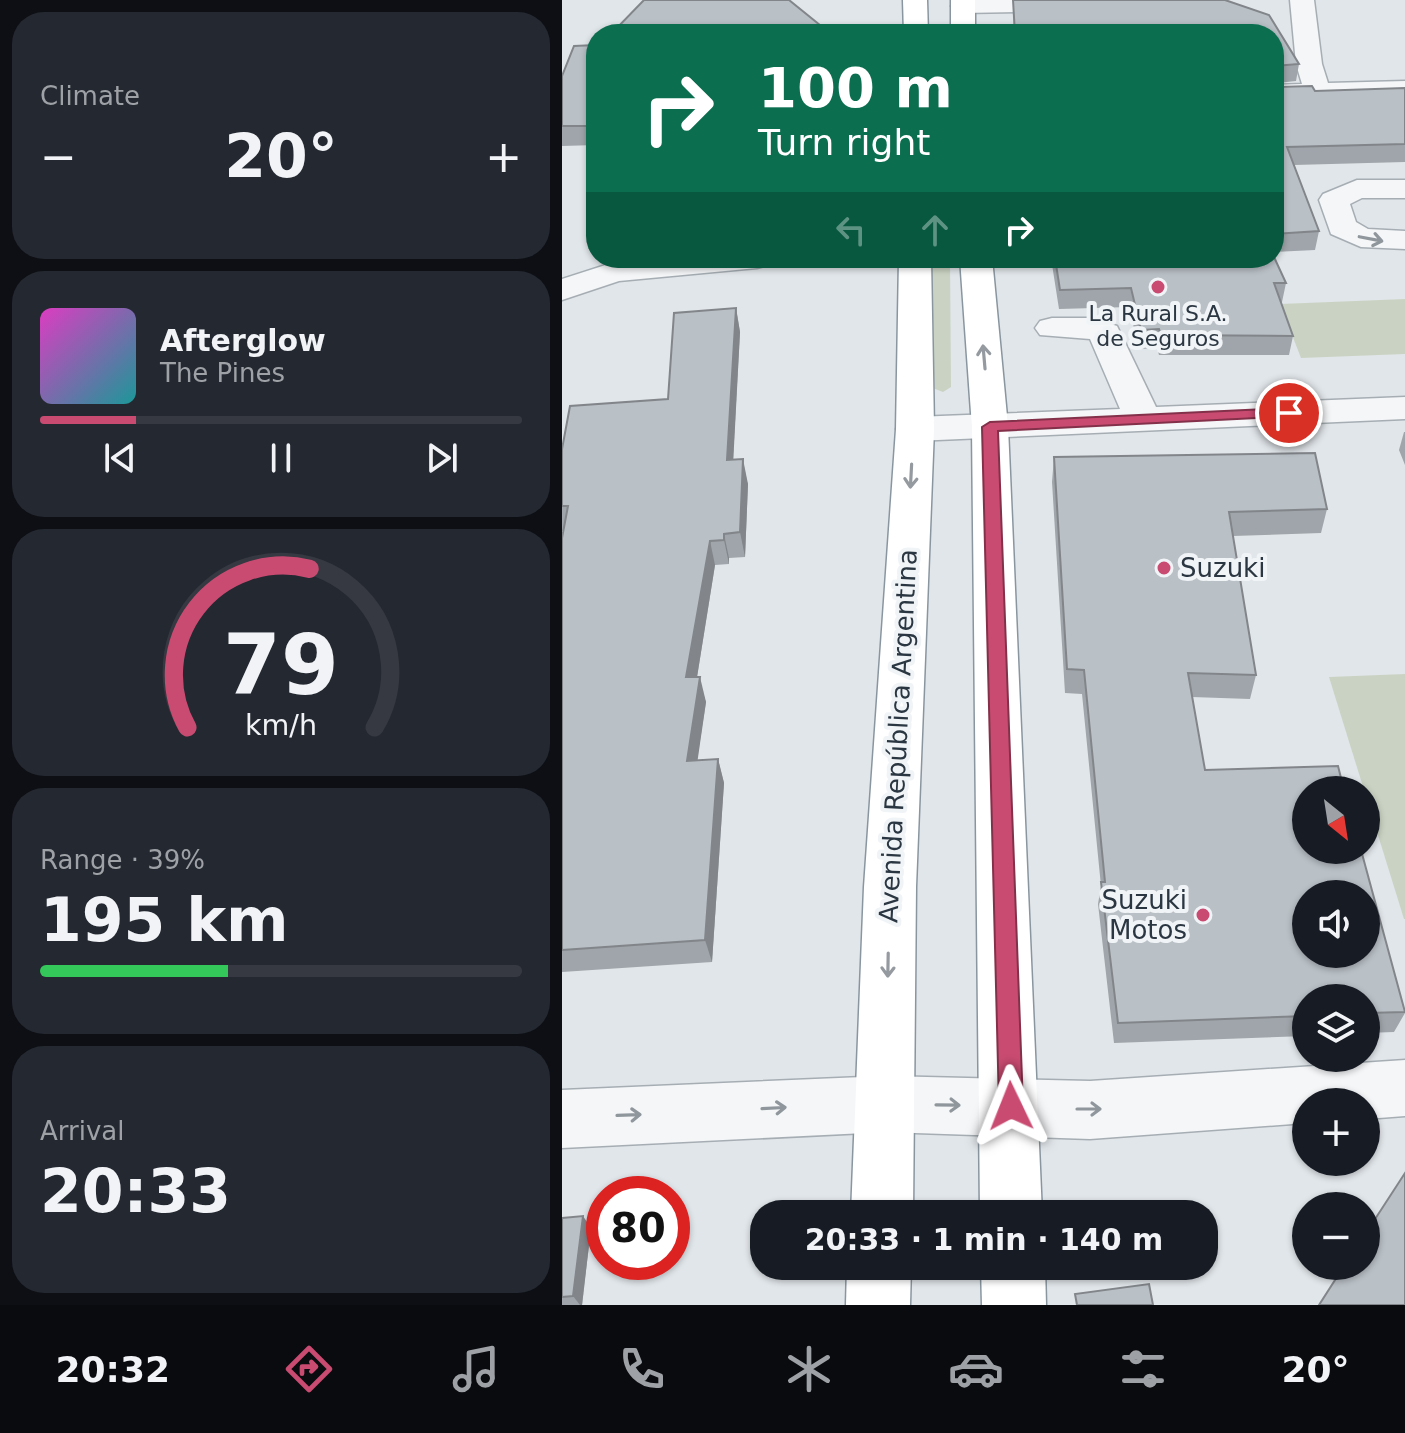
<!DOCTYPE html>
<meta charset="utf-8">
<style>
body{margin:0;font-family:"DejaVu Sans",sans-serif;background:#242831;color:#f1f3f6;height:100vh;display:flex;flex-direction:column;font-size:30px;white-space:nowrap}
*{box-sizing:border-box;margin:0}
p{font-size:26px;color:#9ea1a6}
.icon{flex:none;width:44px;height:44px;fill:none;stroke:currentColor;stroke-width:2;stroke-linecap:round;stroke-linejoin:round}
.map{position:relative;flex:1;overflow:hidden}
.drawer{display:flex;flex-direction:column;gap:12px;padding:12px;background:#0d0f14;width:562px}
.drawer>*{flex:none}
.top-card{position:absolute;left:24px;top:24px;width:698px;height:244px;border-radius:32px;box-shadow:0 2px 6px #0004;background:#0b6e4f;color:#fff;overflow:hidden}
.needle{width:52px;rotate:150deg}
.fabs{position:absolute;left:730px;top:776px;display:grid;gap:16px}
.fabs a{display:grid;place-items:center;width:88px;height:88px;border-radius:50%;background:#171b24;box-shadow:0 2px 6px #0004;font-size:40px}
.speed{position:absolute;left:24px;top:1176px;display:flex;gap:16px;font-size:40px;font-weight:700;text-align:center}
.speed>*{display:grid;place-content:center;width:104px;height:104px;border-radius:50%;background:#171b24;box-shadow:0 2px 6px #0004;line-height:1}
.speed .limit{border:12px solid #d22;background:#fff;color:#111}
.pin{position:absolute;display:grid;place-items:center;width:68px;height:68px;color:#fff;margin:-34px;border:4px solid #fff;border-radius:50%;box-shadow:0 2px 8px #0007}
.me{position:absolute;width:88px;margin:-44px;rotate:358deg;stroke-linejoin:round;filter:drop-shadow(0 0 6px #0008)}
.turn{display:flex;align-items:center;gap:28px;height:168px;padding:0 40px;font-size:36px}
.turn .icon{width:104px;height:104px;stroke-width:2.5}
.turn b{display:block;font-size:56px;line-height:68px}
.lanes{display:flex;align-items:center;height:76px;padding:0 40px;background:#0003;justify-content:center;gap:40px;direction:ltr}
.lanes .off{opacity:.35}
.big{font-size:60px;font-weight:700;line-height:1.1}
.drawer .card{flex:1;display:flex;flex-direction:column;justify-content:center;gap:12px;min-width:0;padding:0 28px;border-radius:32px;background:#242831}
.drawer .dial{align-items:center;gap:0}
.dial svg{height:208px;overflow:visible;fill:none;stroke:#363941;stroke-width:7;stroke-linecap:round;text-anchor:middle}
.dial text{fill:#f1f3f6;stroke:none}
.song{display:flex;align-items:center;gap:24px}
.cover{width:96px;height:96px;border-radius:12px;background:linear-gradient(135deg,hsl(310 70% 55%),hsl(180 70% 35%))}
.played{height:8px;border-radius:4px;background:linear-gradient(90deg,#ca4b72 20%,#363941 20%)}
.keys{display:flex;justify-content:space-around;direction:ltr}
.heat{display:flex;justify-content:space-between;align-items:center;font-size:44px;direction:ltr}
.charge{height:12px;border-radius:6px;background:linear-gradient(90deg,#34c759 39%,#363941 0)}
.trip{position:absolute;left:188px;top:1200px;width:468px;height:80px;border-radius:32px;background:#171b24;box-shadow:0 2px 6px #0004;font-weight:700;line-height:80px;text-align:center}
.menu{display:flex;height:128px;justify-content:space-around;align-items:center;background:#090b0e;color:#9ea1a6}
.menu .icon{width:56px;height:56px}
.menu .active{color:#ca4b72}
.menu b{font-size:36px;color:#f1f3f6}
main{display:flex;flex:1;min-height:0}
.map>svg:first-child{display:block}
</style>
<main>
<section class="drawer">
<div class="card"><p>Climate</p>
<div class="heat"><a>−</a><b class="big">20°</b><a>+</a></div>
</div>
<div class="card">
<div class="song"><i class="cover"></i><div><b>Afterglow</b><p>The Pines</p></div></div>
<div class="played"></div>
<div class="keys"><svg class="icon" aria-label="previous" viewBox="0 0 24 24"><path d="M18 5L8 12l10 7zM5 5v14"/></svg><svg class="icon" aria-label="pause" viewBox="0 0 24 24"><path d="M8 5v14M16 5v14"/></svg><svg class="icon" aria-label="next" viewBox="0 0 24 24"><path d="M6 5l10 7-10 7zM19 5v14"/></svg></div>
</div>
<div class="card dial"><svg viewBox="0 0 100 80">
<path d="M14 69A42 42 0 1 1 86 69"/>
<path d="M14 69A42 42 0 0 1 61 8" stroke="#ca4b72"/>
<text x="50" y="56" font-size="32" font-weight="700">79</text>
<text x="50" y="72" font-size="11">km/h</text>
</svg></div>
<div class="card"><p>Range · 39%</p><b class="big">195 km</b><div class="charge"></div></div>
<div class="card"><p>Arrival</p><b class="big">20:33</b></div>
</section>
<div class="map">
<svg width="843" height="1305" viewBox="0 0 843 1305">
<rect width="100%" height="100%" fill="#e1e6ea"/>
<g fill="#cad3c3">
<polygon points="369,258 388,258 389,387 381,392 368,387"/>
<polygon points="843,299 843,354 739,358 718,304"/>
<polygon points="843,674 843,919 842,919 767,677"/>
</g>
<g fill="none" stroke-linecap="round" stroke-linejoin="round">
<g stroke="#a6aeb4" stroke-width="3">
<g id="minor">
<polygon points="396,0 519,0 522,4 510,11 401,13 389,6"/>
<polygon points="728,0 752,0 760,64 766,83 843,81 843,97 712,101 712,85 740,84 734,64"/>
<polygon points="795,180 843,180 843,198 800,198 788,204 794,222 806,229 843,231 843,249 799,247 769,234 757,200 761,194"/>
<polygon points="98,258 211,258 206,265 195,268 57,281 0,300 0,279 53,262"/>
<polygon points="490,318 530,318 555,326 594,407 843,397 843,419 353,441 340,437 334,429 340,421 353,417 558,409 528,339 478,335 473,328 478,321"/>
<polygon points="843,1060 843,1116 804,1119 804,1102 744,1102 744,1123 528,1139 324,1132 0,1148 0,1090 324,1076 528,1081"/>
</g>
</g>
<g stroke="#8996a0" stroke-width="3">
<g id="highway">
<polygon points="341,0 365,0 366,34 342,34"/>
<rect x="389" y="0" width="24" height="34"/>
<polygon points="337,258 369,258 372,429 354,887 351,1214 289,1214 302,887 334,429"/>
<polygon points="398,258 430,258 446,427 480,1214 418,1214 410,427"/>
<polygon points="285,1266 349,1266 348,1305 284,1305"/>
<polygon points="419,1266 483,1266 484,1305 420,1305"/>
</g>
</g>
<use href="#minor" fill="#f4f6f8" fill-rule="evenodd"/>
<use href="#highway" fill="#fff" fill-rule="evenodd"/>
</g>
<g fill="#9fa5aa">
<polygon points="451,0 663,0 707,15 737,64 734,81 715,83 715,87 750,86 753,91 843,88 843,162 732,165 757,231 753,250 712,252 712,34 452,34"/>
<polygon points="34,45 34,145 0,146 0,76"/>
<polygon points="489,258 712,258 724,283 720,302 718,302 731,336 727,355 597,355 595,348 577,349 567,307 497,309"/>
<polygon points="174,308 178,332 171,459 186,484 183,557 167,558 167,564 153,565 135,677 144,702 135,760 156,759 162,783 150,962 0,972 0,538 1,531 0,531 0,449 106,399"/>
<polygon points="842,432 843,432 843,465 837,450"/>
<polygon points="492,457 765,509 759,533 671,536 694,675 688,699 630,697 643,770 843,1010 843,1013 832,1032 804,1033 804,998 744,998 744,1036 552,1043 536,904 539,886 520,694 503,693 490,482"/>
<polygon points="0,1218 29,1228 20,1305 0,1305"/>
</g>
<g fill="#82868b">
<polygon points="174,308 178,332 170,484 165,460"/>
<polygon points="181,459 186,484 183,557 178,532"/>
<polygon points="162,534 167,558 167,564 162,540"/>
<polygon points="148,541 153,565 131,702 124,677"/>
<polygon points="138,677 144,702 132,785 125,761"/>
<polygon points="156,759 162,783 150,962 143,940"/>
<polygon points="21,1216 29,1228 20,1305 18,1305 11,1296"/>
</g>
<g fill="#b9c0c6" stroke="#82868b" stroke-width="2" fill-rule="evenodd">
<polygon points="82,0 227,0 269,34 49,34"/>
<polygon points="451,0 663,0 707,15 737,64 713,66 715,87 750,86 753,91 843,88 843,144 725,147 757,231 712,234 712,34 453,34"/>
<polygon points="34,45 34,126 0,126 0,76 12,46"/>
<polygon points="712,257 724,283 712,283 731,336 599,335 597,329 579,330 569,288 498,290 493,258 712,258"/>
<polygon points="174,308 165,460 181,459 178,532 162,534 162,540 148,541 124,677 138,677 125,761 156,759 143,940 0,950 0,538 6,506 0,506 0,449 8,406 106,399 112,313"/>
<path d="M753,453L765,509L667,512L694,675L626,673L643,770L776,766L782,790H744V850H799L843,1012L804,1013V998H744V1016L556,1023L539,882H543L522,670L505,669L492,457ZM744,894H804V954H744Z"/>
<polygon points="843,1173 843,1305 757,1305 782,1266 804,1266 804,1233"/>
<polygon points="21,1216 11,1296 0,1297 0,1218"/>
<polygon points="587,1284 591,1305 515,1305 513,1294"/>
</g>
<defs><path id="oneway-shaft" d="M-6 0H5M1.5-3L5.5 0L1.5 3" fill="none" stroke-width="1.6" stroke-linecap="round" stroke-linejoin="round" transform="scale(2)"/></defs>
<g stroke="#8f969c">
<use href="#oneway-shaft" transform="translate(809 239) rotate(11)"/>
<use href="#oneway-shaft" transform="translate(386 1105) rotate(1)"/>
<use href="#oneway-shaft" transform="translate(212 1108) rotate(-3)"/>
<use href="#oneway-shaft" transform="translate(527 1109)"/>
<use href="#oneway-shaft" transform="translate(67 1115) rotate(-2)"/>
</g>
<g stroke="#949aa0">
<use href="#oneway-shaft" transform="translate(422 357) rotate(-95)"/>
<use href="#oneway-shaft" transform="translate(349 476) rotate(93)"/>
<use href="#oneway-shaft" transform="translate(326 965) rotate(91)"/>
</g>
<polygon fill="#ca4b72" stroke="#83314a" stroke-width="2" points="727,408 733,410 733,416 436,431 461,1106 457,1115 449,1118 440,1115 437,1106 420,427 428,422"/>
<g fill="#ca4b72" stroke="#f1f4f7" stroke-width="3">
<circle cx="596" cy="287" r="8"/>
<circle cx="602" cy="568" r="8"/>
<circle cx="641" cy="915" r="8"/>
</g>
<g text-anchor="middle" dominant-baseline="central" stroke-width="8" stroke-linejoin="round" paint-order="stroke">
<g font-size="22" fill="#2a3641" stroke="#f1f4f7">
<text x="596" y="313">La Rural S.A.<tspan x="596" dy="25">de Seguros</tspan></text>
</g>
<g font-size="26" fill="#2a3641" stroke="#f1f4f7" text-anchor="start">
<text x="618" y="568">Suzuki</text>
<text x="625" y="900" text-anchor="end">Suzuki<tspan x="625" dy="30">Motos</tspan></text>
</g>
<g font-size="26" fill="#2a3641" stroke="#f1f4f7">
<text transform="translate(336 736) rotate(-87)">Avenida República Argentina</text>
</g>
</g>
</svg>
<div class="fabs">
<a><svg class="needle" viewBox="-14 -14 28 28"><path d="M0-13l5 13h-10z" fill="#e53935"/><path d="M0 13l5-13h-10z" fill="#9ea1a6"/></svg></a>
<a><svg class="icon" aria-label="sound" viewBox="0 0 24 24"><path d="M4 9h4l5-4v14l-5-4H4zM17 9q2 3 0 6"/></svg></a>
<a><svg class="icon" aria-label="layers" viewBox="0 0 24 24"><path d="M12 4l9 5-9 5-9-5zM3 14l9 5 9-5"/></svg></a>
<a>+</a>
<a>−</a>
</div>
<div class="speed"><div class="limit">80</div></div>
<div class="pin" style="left:727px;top:413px;background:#d93025"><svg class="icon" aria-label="arrive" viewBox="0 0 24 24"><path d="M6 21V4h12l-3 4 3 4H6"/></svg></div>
<svg class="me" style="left:449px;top:1106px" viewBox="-20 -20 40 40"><path d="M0-17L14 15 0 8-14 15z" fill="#ca4b72" stroke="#fff" stroke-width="4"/></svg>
<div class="trip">20:33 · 1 min · 140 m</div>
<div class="top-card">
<div class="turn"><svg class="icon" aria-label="right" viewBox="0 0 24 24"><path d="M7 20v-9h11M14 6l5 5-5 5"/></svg><div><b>100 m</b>Turn right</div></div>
<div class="lanes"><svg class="icon off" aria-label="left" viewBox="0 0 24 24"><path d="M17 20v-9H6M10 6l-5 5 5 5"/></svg><svg class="icon off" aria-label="ahead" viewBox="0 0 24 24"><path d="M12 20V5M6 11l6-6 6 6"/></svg><svg class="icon" aria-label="right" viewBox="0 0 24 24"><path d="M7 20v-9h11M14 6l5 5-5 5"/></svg></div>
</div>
</div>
</main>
<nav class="menu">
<b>20:32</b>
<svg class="icon active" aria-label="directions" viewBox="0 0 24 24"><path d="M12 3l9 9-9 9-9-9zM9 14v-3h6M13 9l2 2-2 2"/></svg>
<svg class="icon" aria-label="music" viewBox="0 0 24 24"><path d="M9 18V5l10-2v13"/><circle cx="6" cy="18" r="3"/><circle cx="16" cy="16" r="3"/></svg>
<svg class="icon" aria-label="phone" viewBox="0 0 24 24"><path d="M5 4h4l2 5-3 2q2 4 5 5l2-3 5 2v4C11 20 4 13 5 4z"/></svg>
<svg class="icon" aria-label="climate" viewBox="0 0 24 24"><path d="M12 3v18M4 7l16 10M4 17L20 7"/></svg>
<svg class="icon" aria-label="car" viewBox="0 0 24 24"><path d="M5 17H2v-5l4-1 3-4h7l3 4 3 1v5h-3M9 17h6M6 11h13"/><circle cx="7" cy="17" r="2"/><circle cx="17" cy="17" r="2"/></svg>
<svg class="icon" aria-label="filters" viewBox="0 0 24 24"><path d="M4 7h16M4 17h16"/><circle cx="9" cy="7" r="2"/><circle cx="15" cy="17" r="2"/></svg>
<b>20°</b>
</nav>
